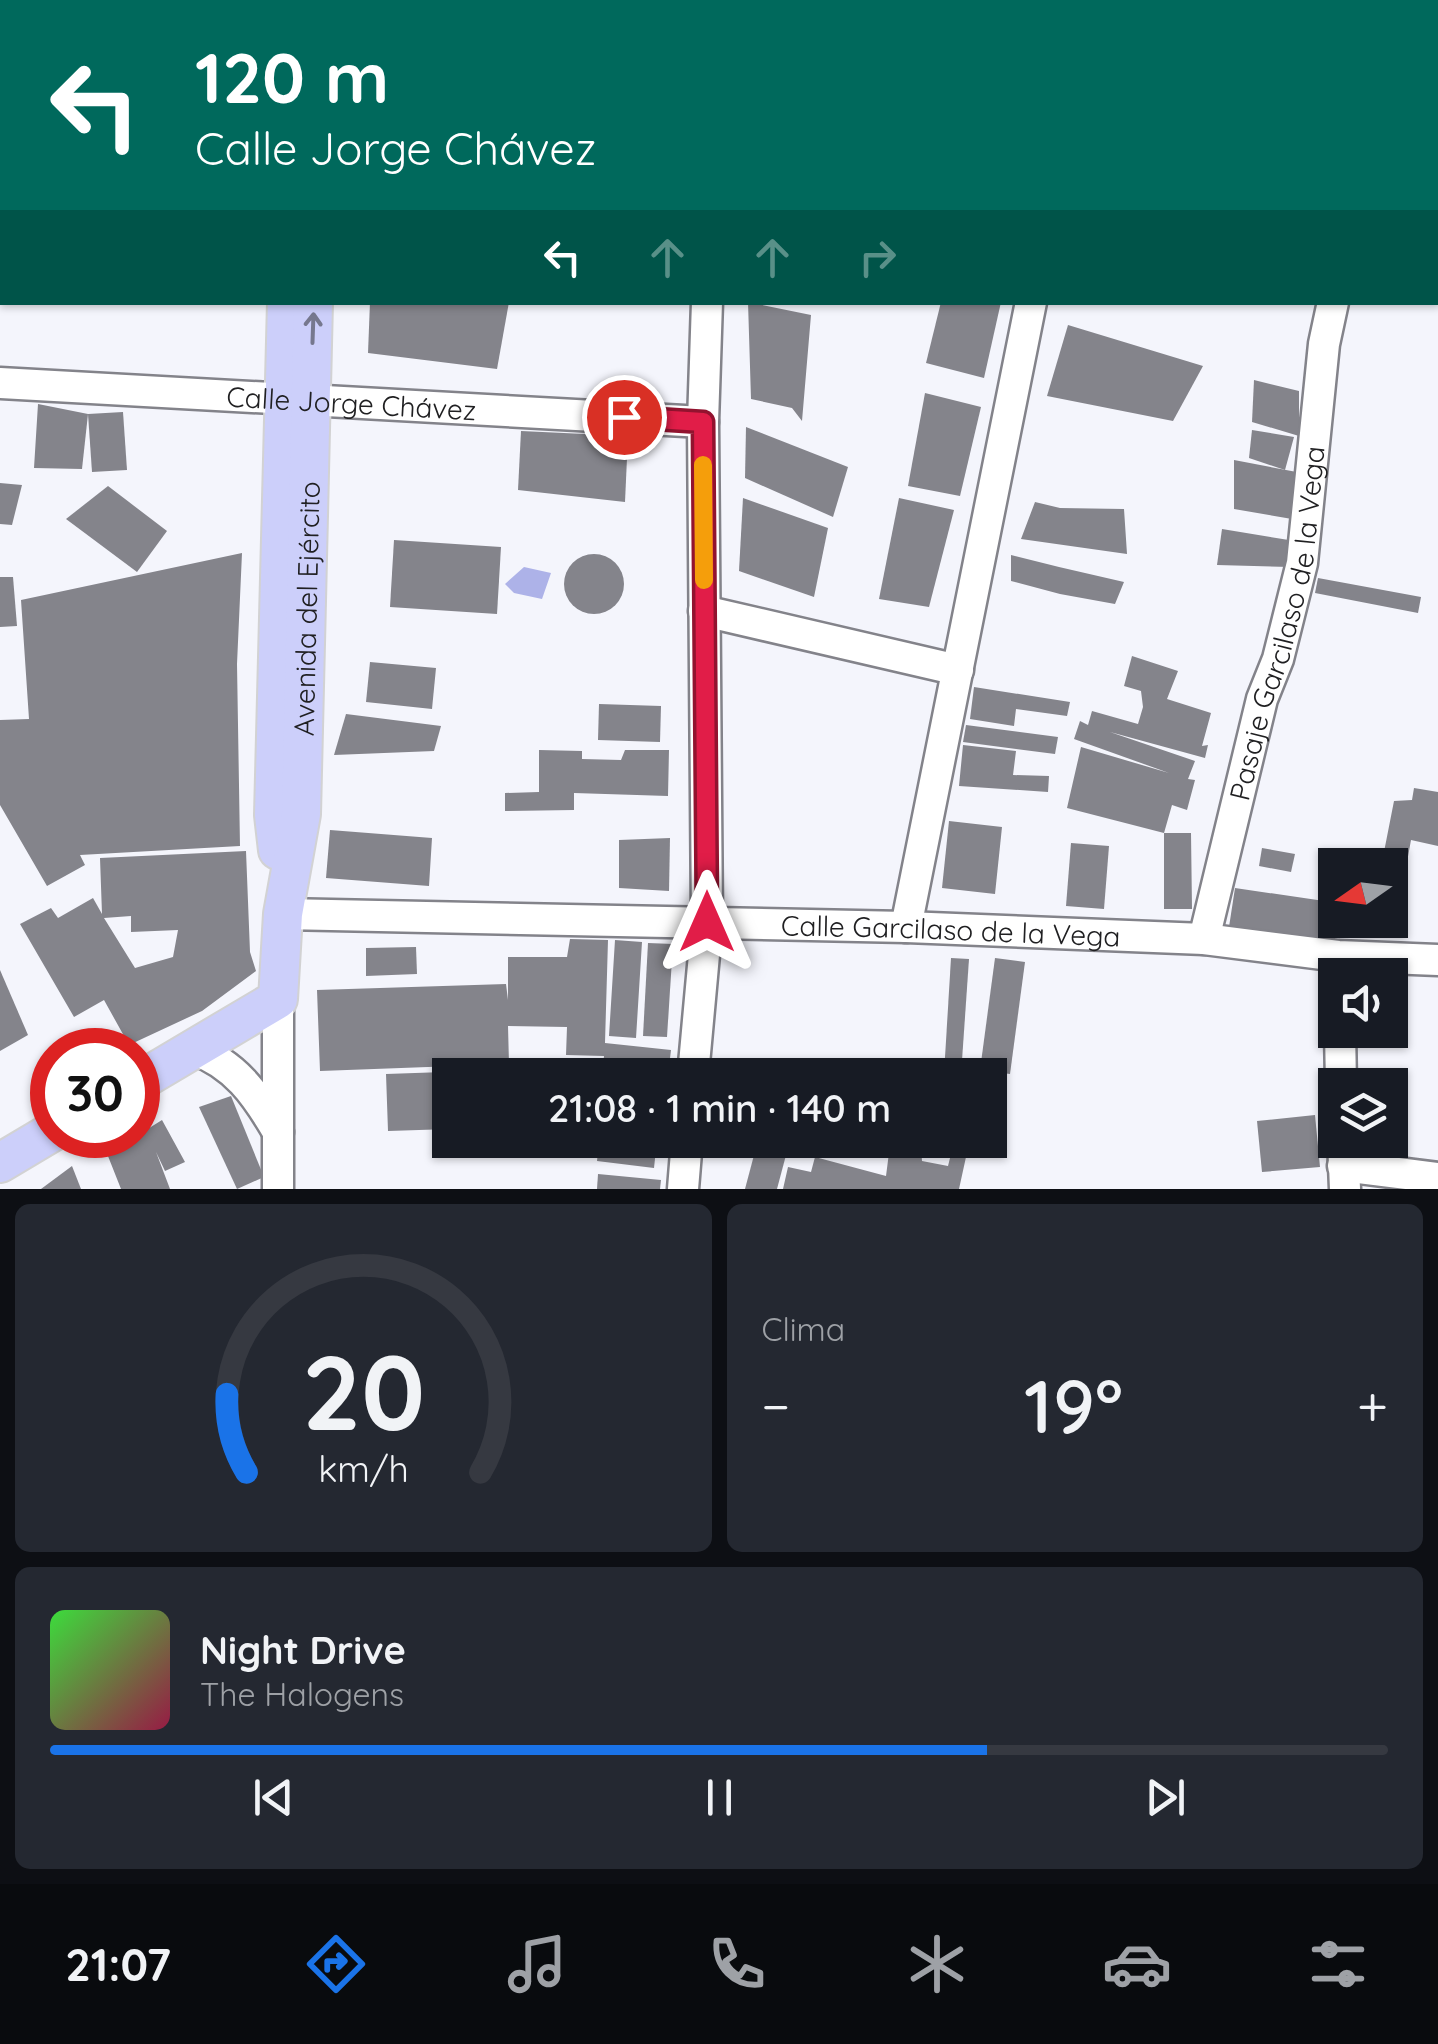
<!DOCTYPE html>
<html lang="es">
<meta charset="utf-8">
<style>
body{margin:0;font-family:Quicksand,sans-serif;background:#242831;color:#f1f3f6;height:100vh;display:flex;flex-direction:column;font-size:38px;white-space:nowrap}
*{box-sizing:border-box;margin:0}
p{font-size:32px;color:#9ea1a6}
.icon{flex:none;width:55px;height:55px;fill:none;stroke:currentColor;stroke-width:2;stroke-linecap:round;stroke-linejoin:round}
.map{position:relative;height:1189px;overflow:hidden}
.drawer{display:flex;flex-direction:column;gap:15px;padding:15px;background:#0d0f14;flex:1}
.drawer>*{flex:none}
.top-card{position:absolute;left:0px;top:0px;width:1440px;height:305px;box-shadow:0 2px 8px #0004;background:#00695c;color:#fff;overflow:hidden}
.needle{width:65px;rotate:256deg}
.tools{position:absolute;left:1318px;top:848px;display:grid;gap:20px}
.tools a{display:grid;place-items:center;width:90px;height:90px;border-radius:0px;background:#171b24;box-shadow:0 2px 8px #0004;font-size:50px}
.speed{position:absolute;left:30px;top:1028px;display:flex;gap:20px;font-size:50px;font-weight:700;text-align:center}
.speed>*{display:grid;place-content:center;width:130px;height:130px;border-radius:50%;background:#171b24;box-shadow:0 2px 8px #0004;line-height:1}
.speed .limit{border:15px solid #d22;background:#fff;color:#111}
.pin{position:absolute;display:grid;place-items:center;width:85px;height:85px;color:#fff;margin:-42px;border:5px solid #fff;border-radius:50%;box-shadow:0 2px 10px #0007}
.me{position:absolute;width:110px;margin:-55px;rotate:0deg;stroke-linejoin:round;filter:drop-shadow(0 0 8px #0008)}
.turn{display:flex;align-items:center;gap:35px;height:210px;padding:0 30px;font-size:45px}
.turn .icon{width:130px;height:130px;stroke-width:2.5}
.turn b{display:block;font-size:70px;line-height:85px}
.lanes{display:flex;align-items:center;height:95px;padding:0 30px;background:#0003;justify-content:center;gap:50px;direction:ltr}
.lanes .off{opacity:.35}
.big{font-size:75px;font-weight:600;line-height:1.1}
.drawer .card{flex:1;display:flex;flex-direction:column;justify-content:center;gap:15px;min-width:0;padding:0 35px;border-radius:15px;background:#242831}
.drawer .dial{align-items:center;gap:0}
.dial svg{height:260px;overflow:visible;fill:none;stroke:#363941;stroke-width:7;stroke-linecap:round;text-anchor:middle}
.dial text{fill:#f1f3f6;stroke:none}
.song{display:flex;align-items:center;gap:30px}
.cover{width:120px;height:120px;border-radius:15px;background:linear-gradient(135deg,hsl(120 70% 55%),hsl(340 70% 35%))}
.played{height:10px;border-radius:5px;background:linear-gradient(90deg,#1a73e8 70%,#363941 70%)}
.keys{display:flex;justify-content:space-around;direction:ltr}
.heat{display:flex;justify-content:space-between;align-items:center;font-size:55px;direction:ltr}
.drawer .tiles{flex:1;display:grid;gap:15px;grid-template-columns:1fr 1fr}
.card:last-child{grid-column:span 2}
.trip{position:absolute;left:432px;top:1058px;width:575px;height:100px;border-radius:0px;background:#171b24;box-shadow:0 2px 8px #0004;font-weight:600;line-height:100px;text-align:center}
.tab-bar{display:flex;height:160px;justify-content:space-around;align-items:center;background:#090b0e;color:#9ea1a6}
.tab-bar .icon{width:70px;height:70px}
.tab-bar .on{color:#1a73e8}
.tab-bar b{font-size:45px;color:#f1f3f6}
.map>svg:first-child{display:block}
</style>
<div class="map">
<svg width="1438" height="1189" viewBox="0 0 1438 1189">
<rect width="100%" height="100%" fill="#f4f5fc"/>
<polygon fill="#adb2e8" points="524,567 551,573 542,599 514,593 505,584"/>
<g fill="#84848b" fill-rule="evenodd">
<polygon points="370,302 509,302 497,369 368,353"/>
<polygon points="748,302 811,315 802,421 792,408 751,399"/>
<polygon points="941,302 1001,302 984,378 926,363"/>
<polygon points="1068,325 1203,366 1173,421 1047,396"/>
<polygon points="1254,380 1299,391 1299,436 1252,422"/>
<polygon points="925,393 981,407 960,496 908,486"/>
<polygon points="38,404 88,414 82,469 34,468"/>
<polygon points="123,412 127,470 92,472 88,414"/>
<polygon points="746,427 848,467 833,517 745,478"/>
<polygon points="1252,430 1294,437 1285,470 1249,458"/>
<polygon points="521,431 628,436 625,502 518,490"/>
<polygon points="1234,460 1302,473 1292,519 1234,509"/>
<polygon points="0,483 22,485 12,525 0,524"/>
<polygon points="108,486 167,531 137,572 66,519"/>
<polygon points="743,498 828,528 814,597 739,571"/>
<polygon points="899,498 954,510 929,607 879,599"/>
<polygon points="1035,502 1060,508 1124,509 1127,554 1021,539"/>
<polygon points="1222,529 1295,541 1290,567 1217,565"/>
<polygon points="394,540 501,547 497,614 390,607"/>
<polygon points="242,553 237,664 240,846 80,855 85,865 47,886 0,805 0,720 29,719 21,600"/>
<circle cx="594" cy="584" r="30"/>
<polygon points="1011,555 1059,567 1124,582 1115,604 1060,594 1011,581"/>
<polygon points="0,577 13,577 17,626 0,627"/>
<polygon points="1318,578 1421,597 1418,613 1315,593"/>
<polygon points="1132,656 1178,671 1167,699 1211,713 1202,746 1208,745 1205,758 1110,732 1195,761 1188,779 1195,780 1187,810 1172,805 1164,833 1191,833 1192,909 1164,909 1164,833 1067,808 1081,747 1169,773 1074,739 1080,721 1088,725 1092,711 1138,724 1143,707 1141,691 1124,686"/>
<polygon points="370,662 436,668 432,709 366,702"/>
<polygon points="974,687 1070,702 1067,716 1016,709 1014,726 970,719"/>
<polygon points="599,704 661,706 660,742 598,740"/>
<polygon points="346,714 441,726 434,751 334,755"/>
<polygon points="966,725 1058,737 1055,754 963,742"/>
<polygon points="963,745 1016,751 1013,775 1049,776 1048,792 959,786"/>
<polygon points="539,750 582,751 582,759 621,760 625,750 669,750 668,796 574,793 574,810 505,811 505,793 539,792"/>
<polygon points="1414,788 1438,792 1438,846 1411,840 1407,862 1383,857 1394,801 1412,800"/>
<polygon points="949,821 1002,827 995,894 942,888"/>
<polygon points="330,830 432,838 429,886 326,878"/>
<polygon points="670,838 669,891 619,888 619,840"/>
<polygon points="1071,843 1109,846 1104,909 1066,906"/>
<polygon points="1262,848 1295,854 1291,872 1259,866"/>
<path d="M246,851L250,952L256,971L202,1011L129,1045L104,1000L74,1017L20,924L51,908L58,918L93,898L102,914L100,858ZM131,916V932L178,930L173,957L135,968L104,918Z"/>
<polygon points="1235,888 1331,902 1325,942 1229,927"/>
<polygon points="570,939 608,940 605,1043 671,1050 668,1075 602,1075 604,1056 566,1055 567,1027 508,1026 509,1064 320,1071 317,990 506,984 508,1000 508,957 567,957"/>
<polygon points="615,940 642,942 636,1038 609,1036"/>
<polygon points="648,943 673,944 667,1037 643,1036"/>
<polygon points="416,947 417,974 366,976 366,948"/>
<polygon points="951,958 969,959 961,1075 944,1074"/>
<polygon points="995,958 1025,962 1010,1074 980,1070"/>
<polygon points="0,970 28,1035 0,1051"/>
<polygon points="502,1070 503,1075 450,1075 450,1129 388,1131 386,1074"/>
<polygon points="231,1096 264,1177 237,1189 199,1107"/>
<polygon points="1315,1115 1320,1167 1262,1172 1257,1121"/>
<polygon points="162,1120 185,1162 165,1171 156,1152 170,1189 121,1189 104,1146 138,1135"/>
<polygon points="599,1140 657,1140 654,1168 597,1161"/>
<polygon points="758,1140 790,1140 777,1189 745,1189"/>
<polygon points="890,1145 921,1148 922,1161 948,1166 951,1154 966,1157 959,1189 783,1189 788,1167 811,1172 815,1157 886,1176"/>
<polygon points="72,1166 81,1189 41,1189"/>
<polygon points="598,1174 661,1180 660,1189 597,1189"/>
</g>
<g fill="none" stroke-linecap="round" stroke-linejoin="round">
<g stroke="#83838a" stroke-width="35">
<g id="minor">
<polyline points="893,0 917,2"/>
<polyline points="717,2 717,0"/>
<polyline points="1092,2 1093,0"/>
<polyline points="0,73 2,73"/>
<path id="s1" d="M0,383L703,422"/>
<polyline points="704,611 958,670"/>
<path id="s2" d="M283,914L906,927L1204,939L1338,956L1438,960"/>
<polyline points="906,927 1031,302"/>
<path id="s3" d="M1204,939L1262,699L1278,659L1302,563L1324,344L1333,302"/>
<polyline points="1340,1030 1341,1085"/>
<path d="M193,1049C235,1064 256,1094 278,1132"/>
<polyline points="693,1075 707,922 703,422 707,302"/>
<polyline points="1343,1140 1345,1189"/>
<polyline points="1343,1166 1438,1178"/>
<polyline points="278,1189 278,999"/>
<polyline points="683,1189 687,1140"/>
</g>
</g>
<g stroke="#d2d2d3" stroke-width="42">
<g id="major">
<polyline points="299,2 299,0"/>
<polyline points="278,850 274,815 287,302"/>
<path id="s4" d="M138,1082L278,999L283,914L301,814L313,302"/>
<polyline points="0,1163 52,1132"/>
</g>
</g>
<use href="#minor" stroke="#fff" stroke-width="30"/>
<use href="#major" stroke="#cccffa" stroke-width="38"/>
</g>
<defs><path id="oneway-shaft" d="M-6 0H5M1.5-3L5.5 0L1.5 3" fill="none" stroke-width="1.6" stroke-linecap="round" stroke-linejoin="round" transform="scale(2.5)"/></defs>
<use stroke="#76788e" href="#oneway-shaft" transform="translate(313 328) rotate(-88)"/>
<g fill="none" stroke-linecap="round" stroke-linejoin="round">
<g stroke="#92132f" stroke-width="25">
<polyline id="route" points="624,417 703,422 707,922"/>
</g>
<use href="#route" stroke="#e11d48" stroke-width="18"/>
<polyline stroke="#f59e0b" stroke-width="18" points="703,465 704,580"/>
</g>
<g text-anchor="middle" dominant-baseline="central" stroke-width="8" stroke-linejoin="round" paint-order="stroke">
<g font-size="28" fill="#202022" stroke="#fff">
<text stroke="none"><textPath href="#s1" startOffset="352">Calle Jorge Chávez</textPath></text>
<text stroke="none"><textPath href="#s4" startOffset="555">Avenida del Ejército</textPath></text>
<text stroke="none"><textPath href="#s3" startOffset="325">Pasaje Garcilaso de la Vega</textPath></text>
<text stroke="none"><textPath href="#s2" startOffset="668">Calle Garcilaso de la Vega</textPath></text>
</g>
</g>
</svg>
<div class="tools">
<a><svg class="needle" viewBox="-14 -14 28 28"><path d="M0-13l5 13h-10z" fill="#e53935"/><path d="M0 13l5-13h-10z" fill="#9ea1a6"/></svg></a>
<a><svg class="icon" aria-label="sound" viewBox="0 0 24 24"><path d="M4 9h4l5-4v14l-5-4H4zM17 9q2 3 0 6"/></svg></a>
<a><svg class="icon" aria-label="layers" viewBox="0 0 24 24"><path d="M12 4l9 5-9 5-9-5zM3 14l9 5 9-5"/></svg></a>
</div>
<div class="speed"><div class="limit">30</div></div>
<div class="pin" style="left:624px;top:417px;background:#d93025"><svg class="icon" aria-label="arrive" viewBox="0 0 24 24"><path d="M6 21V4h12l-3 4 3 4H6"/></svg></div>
<svg class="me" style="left:707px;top:922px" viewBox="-20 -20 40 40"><path d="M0-17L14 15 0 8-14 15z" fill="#e11d48" stroke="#fff" stroke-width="4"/></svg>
<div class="trip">21:08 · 1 min · 140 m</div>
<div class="top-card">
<div class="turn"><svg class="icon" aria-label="left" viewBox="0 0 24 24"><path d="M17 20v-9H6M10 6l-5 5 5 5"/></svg><div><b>120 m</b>Calle Jorge Chávez</div></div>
<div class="lanes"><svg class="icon" aria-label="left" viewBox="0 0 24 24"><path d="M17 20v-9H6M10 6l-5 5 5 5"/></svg><svg class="icon off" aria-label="ahead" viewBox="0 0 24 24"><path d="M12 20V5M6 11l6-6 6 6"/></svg><svg class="icon off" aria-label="ahead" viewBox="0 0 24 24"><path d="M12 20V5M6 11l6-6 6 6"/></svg><svg class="icon off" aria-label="right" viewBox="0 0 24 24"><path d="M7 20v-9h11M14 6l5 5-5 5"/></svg></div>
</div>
</div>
<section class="drawer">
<div class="tiles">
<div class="card dial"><svg viewBox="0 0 100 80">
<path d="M14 69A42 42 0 1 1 86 69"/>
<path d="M14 69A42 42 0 0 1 8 45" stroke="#1a73e8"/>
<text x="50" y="56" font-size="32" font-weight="700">20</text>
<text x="50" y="72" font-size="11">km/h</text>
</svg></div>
<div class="card"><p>Clima</p>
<div class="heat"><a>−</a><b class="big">19°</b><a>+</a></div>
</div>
<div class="card">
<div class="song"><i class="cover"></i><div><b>Night Drive</b><p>The Halogens</p></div></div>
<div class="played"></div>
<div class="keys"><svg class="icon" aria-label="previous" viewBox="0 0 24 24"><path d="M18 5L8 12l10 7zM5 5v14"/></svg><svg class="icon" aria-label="pause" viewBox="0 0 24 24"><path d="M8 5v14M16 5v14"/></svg><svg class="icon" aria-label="next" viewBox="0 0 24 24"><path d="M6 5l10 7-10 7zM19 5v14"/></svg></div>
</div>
</div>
</section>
<nav class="tab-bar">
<b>21:07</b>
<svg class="icon on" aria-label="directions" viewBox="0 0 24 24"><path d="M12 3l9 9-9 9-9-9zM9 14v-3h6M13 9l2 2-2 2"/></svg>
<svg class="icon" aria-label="music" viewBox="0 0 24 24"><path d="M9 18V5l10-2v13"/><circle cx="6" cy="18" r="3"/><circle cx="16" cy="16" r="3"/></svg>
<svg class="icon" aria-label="phone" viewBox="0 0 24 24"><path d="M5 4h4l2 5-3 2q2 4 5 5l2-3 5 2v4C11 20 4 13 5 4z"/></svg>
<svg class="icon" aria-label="climate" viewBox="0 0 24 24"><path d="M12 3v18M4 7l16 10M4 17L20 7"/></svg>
<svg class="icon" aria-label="car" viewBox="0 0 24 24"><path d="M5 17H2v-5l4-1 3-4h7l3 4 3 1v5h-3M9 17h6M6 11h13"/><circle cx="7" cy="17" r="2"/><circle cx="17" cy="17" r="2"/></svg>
<svg class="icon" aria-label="filters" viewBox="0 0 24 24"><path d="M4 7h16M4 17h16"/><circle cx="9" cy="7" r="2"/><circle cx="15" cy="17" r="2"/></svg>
</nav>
